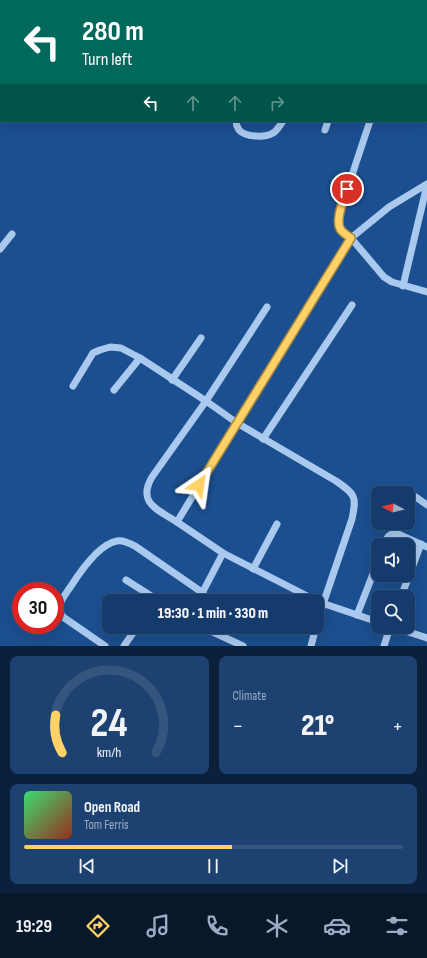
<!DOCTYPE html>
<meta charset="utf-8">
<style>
body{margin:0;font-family:"Sofia Sans Condensed",sans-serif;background:#1d4271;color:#f1f3f6;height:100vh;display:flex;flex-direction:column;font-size:15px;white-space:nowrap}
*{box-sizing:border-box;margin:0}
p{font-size:13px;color:#9dadc1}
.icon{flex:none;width:22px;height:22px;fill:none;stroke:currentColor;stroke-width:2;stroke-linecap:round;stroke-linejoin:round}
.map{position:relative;height:646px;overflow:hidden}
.drawer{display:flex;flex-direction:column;gap:10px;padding:10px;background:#0b203b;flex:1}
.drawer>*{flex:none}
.hud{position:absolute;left:0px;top:0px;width:427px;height:122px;box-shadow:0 4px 16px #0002,0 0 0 1px #33557e;background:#00695c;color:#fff;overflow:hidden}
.needle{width:26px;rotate:277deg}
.tools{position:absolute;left:371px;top:486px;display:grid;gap:8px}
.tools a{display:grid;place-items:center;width:44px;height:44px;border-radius:8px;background:#143b6b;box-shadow:0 4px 16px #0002,0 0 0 1px #33557e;font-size:20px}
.speed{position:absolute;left:12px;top:582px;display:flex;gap:8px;font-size:20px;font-weight:700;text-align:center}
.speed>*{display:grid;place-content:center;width:52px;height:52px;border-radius:50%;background:#143b6b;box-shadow:0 4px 16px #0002,0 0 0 1px #33557e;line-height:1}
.speed .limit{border:6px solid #d22;background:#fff;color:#111}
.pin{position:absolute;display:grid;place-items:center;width:34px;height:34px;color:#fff;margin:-17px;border:2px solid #fff;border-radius:50%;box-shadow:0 1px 4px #0007}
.me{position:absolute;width:44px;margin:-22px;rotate:32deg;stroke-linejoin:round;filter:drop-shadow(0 0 3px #0008)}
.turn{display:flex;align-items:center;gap:14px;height:84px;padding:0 16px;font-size:18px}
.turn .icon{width:52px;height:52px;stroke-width:2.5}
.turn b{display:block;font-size:28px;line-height:34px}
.lanes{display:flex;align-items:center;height:38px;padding:0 16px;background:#0003;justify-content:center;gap:20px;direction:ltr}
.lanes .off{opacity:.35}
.big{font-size:30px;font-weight:800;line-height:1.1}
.drawer .card{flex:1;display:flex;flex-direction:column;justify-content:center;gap:6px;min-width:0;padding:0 14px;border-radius:8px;background:#1d4271}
.drawer .dial{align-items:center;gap:0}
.dial svg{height:104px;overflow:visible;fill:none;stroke:#33557e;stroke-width:7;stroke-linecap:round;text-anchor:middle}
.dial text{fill:#f1f3f6;stroke:none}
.song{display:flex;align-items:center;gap:12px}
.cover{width:48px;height:48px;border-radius:6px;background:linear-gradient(135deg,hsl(140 70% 55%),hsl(10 70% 35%))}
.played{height:4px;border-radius:2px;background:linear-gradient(90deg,#ffd166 55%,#33557e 55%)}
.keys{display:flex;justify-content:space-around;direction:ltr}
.heat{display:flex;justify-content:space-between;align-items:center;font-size:22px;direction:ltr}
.drawer .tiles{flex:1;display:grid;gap:10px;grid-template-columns:1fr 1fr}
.card:last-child{grid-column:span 2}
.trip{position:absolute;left:102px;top:594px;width:222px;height:40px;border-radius:8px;background:#143b6b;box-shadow:0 4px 16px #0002,0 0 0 1px #33557e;font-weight:800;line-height:40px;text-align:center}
.menu{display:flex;height:64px;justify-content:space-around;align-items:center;background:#08182b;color:#9dadc1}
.menu .icon{width:28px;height:28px}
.menu .current{color:#ffd166}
.menu b{font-size:18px;color:#f1f3f6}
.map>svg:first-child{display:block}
</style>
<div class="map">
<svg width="427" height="646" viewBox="0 0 427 646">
<rect width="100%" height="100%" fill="#1b4f8f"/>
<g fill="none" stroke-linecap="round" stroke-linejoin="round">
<g stroke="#a9c9ee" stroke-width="7">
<polyline points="0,0 2,1"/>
<polyline points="388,0 391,1"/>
<polyline points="54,1 54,0"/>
<polyline points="184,1 185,0"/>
<polyline points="228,1 228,0"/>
<polyline points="278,1 279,0"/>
<polyline points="325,1 325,0"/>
<polyline points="367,1 368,0"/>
<polyline points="426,12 427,13"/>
<polyline points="426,54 427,54"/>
<polyline points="0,76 1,75"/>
<polyline points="426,104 427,104"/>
<path d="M236,121C236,124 237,127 239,130C245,137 265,138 273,133C277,131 280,125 283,121"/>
<polyline points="370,121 356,163 339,216 338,224 341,230 351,238 384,277 392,282 427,292"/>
<polyline points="325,130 328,121"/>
<polyline points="0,249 12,234"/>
<polyline points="403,286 427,185"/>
<polyline points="267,307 206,401 237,423 177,522 223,553 317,601"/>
<polyline points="172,380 201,338"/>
<polyline points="73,386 93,353 100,350 110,347 121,348 140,358"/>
<path d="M114,390L140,358L206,401L152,477C137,503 157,509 177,522"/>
<polyline points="263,439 352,305"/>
<polyline points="413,495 427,505"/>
<path d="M384,545C387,537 389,533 398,534L427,547"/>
<polyline points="253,569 277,524"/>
<polyline points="126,580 156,599"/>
<polyline points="401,597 421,544"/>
<polyline points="198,601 223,553"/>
<polyline points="319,602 378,622"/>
<polyline points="357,615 378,561"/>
<path d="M317,624L323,604L352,519C357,496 355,494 336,481L237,423L351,238L389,207L427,184"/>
<polyline points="202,627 243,646"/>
<polyline points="393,627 427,638"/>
<path d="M105,646L63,617C60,613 59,610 60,605C62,598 67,592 71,586C80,572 99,544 117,541C123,540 129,543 135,546L203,593"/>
<polyline points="124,646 137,627"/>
<polyline points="311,646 316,627"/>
<polyline points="384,646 390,627"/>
</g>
</g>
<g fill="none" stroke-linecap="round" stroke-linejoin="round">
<g stroke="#a68842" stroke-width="10">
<path id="route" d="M199,485L351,238C348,236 343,233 341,230C334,221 344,199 347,189"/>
</g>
<use href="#route" stroke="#ffd166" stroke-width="7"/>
</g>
</svg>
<div class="tools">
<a><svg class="needle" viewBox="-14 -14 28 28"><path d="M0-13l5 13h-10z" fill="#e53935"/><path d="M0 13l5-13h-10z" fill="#9dadc1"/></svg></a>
<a><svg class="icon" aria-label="sound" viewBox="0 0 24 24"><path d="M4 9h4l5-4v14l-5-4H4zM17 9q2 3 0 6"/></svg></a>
<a><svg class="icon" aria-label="search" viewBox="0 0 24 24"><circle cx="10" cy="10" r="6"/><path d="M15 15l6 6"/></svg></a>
</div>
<div class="speed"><div class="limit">30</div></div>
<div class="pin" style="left:347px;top:189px;background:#d93025"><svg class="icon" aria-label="arrive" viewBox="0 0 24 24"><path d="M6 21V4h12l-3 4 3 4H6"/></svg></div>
<svg class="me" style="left:199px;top:485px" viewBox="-20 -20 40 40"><path d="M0-17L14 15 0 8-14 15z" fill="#ffd166" stroke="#fff" stroke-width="4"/></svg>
<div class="trip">19:30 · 1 min · 330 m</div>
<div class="hud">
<div class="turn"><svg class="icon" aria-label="left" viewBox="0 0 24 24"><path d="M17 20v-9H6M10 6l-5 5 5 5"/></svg><div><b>280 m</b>Turn left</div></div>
<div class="lanes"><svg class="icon" aria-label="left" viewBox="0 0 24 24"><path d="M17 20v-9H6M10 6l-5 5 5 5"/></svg><svg class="icon off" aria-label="ahead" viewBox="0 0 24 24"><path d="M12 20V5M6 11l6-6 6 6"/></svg><svg class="icon off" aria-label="ahead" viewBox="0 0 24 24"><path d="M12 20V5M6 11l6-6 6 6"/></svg><svg class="icon off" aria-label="right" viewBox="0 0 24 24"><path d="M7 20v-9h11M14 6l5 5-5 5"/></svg></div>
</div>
</div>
<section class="drawer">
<div class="tiles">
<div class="card dial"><svg viewBox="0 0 100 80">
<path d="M14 69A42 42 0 1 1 86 69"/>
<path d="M14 69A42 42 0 0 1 9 40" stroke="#ffd166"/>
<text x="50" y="56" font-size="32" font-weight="700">24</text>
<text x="50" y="72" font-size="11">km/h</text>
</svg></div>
<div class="card"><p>Climate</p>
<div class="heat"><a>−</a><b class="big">21°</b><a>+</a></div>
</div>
<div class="card">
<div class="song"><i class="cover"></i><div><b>Open Road</b><p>Tom Ferris</p></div></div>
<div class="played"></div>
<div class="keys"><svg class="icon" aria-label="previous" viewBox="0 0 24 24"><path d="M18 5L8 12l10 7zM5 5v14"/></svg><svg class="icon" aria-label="pause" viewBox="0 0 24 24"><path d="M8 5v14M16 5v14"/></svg><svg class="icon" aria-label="next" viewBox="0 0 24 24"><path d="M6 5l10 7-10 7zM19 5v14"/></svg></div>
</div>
</div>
</section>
<nav class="menu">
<b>19:29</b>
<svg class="icon current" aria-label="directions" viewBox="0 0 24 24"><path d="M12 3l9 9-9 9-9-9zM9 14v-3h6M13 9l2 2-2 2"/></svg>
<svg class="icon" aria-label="music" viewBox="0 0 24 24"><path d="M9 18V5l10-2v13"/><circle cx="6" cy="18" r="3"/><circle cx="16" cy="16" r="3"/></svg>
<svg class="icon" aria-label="phone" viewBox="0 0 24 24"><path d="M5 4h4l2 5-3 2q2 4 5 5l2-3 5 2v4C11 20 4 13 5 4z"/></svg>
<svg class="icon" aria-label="climate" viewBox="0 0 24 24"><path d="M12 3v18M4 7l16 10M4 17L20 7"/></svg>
<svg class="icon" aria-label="car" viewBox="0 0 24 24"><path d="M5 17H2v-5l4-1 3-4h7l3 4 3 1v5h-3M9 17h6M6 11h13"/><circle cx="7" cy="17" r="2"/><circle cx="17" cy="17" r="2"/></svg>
<svg class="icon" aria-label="filters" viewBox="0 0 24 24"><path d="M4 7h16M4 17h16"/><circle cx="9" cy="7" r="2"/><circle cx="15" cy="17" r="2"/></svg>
</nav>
